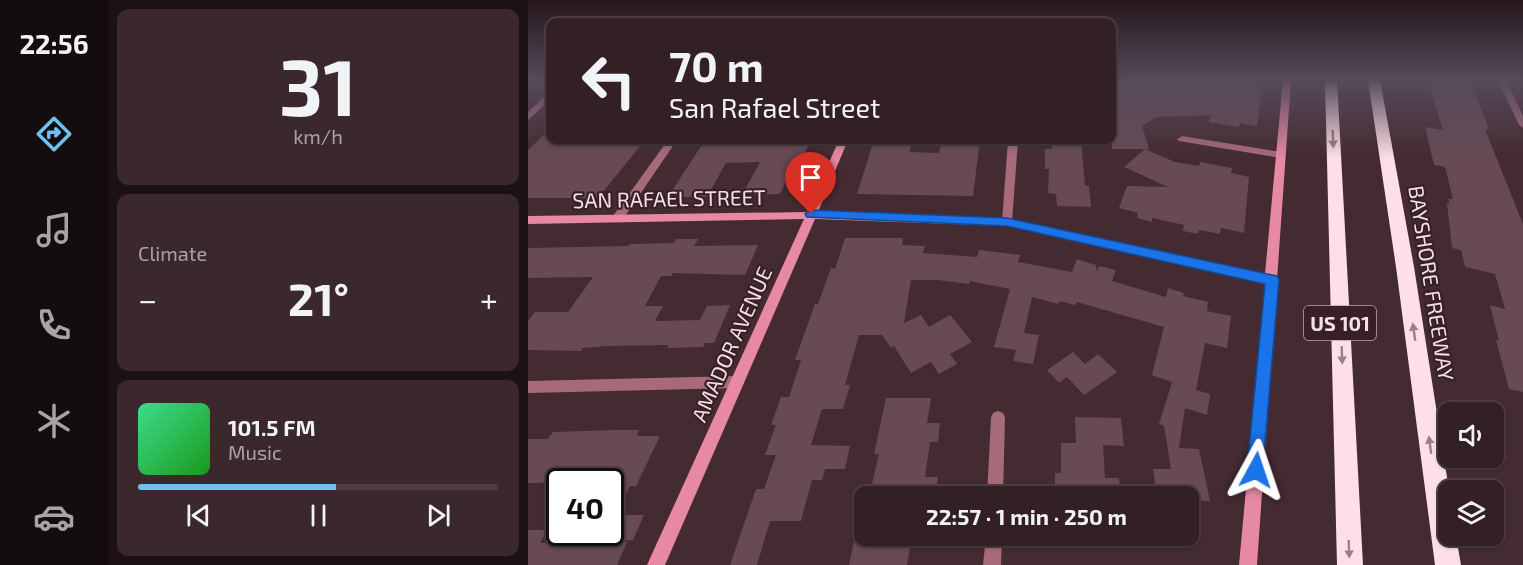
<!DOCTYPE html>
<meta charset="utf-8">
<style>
body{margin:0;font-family:"Exo 2",sans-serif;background:#3b282d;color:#f1f3f6;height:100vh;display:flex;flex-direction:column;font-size:22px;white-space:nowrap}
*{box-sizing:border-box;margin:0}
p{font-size:20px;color:#a9a3a7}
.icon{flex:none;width:33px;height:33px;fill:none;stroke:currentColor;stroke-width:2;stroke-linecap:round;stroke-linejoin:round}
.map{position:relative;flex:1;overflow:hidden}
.drawer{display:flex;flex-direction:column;gap:9px;padding:9px;background:#1c1214;width:420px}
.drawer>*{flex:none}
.guide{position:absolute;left:18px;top:18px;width:570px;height:126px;border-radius:12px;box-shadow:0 2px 4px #0004,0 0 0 2px #4e3e42;background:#332025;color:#f1f3f6;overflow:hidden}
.buttons{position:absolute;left:910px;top:402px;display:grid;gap:12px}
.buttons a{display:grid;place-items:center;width:66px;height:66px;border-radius:12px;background:#332025;box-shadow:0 2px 4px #0004,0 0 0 2px #4e3e42;font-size:30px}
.speed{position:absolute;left:18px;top:468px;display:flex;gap:12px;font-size:30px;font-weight:700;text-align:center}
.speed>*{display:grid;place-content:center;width:78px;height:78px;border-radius:50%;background:#332025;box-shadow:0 2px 4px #0004,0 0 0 2px #4e3e42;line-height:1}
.speed .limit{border:3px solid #111;border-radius:9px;background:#fff;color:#111}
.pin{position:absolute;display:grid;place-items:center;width:51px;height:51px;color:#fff;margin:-62px -26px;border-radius:50% 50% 50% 0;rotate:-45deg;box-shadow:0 0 6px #0007}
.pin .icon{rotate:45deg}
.me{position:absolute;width:66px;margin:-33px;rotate:5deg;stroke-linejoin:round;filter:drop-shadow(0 0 4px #0008)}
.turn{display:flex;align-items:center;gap:21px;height:126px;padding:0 24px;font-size:27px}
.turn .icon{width:78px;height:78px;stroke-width:2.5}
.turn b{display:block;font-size:42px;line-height:51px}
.big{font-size:45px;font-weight:700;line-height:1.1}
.drawer .tile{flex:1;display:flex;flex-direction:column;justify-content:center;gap:9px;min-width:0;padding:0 21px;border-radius:12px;background:#3b282d}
.drawer .dial{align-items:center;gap:0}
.dial b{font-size:78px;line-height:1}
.song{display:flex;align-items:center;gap:18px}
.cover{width:72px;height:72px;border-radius:9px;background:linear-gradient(135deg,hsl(150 70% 55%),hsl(120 70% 35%))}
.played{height:6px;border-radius:3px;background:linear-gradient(90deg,#6cc3f2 55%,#4e3e42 55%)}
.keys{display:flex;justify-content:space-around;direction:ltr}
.heat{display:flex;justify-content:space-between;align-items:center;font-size:33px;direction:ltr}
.trip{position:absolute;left:326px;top:486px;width:345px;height:60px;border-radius:12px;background:#332025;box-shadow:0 2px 4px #0004,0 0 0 2px #4e3e42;font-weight:700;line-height:60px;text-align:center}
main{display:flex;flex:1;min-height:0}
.dock{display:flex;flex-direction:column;width:108px;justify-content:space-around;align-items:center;background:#140d0f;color:#a9a3a7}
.dock .icon{width:42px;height:42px}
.dock .on{color:#6cc3f2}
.dock b{font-size:27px;color:#f1f3f6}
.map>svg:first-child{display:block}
</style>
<main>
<nav class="dock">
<b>22:56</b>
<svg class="icon on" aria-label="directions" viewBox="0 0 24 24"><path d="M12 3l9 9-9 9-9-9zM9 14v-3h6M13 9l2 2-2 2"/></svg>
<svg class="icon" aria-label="music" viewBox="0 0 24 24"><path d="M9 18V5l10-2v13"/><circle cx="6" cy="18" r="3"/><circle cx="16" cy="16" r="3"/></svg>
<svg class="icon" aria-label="phone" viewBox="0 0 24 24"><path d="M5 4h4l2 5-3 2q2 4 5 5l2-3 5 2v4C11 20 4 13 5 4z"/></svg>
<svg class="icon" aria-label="climate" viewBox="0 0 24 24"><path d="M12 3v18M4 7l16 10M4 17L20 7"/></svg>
<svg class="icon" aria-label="car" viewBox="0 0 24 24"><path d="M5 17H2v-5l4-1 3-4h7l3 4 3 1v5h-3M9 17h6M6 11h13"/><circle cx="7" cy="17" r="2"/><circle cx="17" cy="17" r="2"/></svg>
</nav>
<section class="drawer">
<div class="tile dial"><b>31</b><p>km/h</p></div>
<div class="tile"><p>Climate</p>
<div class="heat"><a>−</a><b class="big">21°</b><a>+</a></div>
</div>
<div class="tile">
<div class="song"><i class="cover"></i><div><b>101.5 FM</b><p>Music</p></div></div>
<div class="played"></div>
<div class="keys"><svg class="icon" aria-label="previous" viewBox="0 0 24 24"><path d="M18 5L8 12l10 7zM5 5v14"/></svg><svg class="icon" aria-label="pause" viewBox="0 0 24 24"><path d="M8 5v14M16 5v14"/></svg><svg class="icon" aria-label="next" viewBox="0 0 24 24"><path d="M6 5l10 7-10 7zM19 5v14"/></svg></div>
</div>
</section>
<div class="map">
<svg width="995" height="565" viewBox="0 0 995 565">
<rect width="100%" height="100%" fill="#442a31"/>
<g fill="#674a52">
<polygon points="584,80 732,80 733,91 729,126 712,123 711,127 681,122 683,115 628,117 614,126 621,149 584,149"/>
<polygon points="904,80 942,80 961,129 957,129 995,224 995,392 981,389 968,340 971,341 962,305 977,309 967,274 937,267 933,250 924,248 919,203 922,203 920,199 925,199 917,167 906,165 897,127 915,130 901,86 905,86"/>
<polygon points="22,129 22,140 117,140 70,198 0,198 0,150"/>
<polygon points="177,140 283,140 269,170 263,170 252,194 214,195 232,162 198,163 179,197 140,197"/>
<polygon points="346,140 385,140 381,152 411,153 414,140 452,140 445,196 329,194"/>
<polygon points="523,140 553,140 557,186 561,186 563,207 529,206 528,194 520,193 521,169 517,169 517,149 524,149"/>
<polygon points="617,149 647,162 671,166 672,162 704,168 703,173 721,177 716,233 693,228 692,234 671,230 670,234 655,231 656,225 624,218 624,222 609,218 610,213 591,208 599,186 640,187 596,167"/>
<polygon points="317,238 375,238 374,245 397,246 395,253 449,257 451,250 492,255 490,262 544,272 549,259 568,265 569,272 571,266 588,270 584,281 638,297 640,288 656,293 655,296 680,302 679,311 703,316 699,348 677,343 668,390 682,394 679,415 657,408 651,448 671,449 682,501 660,500 660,496 629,496 625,469 643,469 636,426 631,424 644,382 624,375 636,327 549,302 547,305 532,301 530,304 504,297 496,333 511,335 505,364 485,361 488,350 466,347 482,289 442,281 441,284 410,280 383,280 376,323 393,315 401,327 422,315 444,342 422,354 429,364 411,374 403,362 383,373 366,346 363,348 354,335 331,335 317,385 322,385 315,409 294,409 283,445 322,446 317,469 297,469 294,480 284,480 273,521 242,521 229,565 202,565 228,489 236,489 248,455 237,455 248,425 243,425 253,397 261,397 273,360 267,360 287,304 290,304 303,268 307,269"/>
<polygon points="148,239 170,239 166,246 230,245 217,275 145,273 143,276 133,276 117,306 135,306 127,321 172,320 179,306 202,305 186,343 177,343 175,347 139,348 141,345 79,346 55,348 53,351 0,350 0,321 7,312 40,312 65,277 0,278 0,248 100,246 102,244 146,243"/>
<polygon points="545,352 557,364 570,354 589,372 556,395 539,377 531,383 519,370"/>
<polygon points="358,398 403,398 399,423 412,423 410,442 402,442 397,477 410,477 407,496 341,496 351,454 346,454"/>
<polygon points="547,417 593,418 596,446 575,445 577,478 591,478 593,496 527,495 527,473 533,473 533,443 548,443"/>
<polygon points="87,430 111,430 109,436 132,436 108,486 102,486 82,526 82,482 0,483 0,439 20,439 25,432"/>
<polygon points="97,515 116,515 105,540 85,541"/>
<polygon points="0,530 20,530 12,543 99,542 89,565 0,565"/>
<polygon points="327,536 384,536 379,565 321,565"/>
</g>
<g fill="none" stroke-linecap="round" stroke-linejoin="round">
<g fill="#a66a7b" fill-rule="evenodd">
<polygon points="970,80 978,80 995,116 995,128 991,125"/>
<polygon points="19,94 22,94 22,100 0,120 0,112"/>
<polygon points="654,136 753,152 758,155 753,158 651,141 649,139"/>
<polygon points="140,140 149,140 93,222 85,222 84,219 85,216"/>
<polygon points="480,140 490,140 484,222 479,226 474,222"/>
<polygon points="209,376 214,378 216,382 214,386 209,388 0,393 0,381"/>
<polygon points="470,411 475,413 477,418 475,496 459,496 463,418 465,413"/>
<polygon points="458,536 474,536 473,565 455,565"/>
</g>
<polygon fill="#e788a4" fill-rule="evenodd" points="755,80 763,80 729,565 711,565 737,283 479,226 287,219 137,565 119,565 276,219 0,224 0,216 279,212 311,140 320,140 290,212 479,218 737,274"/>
<g fill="#fedfe7" fill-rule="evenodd">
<polygon points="797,80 809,80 835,565 809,565"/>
<polygon points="840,80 852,80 886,267 921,490 921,536 928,536 933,565 907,565 868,267"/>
</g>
</g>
<defs><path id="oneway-solid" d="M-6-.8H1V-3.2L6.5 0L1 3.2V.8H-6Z" transform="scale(1.5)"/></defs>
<g fill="#9c8087">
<use href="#oneway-solid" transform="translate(805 139) rotate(88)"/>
<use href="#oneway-solid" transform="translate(886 332) rotate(-98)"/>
<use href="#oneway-solid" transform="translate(814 355) rotate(88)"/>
<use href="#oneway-solid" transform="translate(902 445) rotate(-98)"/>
<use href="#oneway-solid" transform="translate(821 549) rotate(88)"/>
</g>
<linearGradient id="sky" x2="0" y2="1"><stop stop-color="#25171b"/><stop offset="0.5" stop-color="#564a5a"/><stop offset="1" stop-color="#564a5a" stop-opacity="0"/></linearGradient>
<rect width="995" height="159" fill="url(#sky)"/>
<polygon fill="#1a73e8" stroke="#114b97" stroke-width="1.5" points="283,210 479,218 749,276 751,280 734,476 728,479 721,476 719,470 737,284 479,226 279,217 277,214"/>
<g text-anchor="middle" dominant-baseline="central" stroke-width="4.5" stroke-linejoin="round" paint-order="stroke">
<rect fill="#392027" stroke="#bba6ac" stroke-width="1.5" x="776" y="306" width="72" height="34" rx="4.5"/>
<g font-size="20" font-weight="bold" fill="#f3e0e5">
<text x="812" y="323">US 101</text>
</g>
<g font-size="21" fill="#f3e0e5" stroke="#392027">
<text transform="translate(141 198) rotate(-1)">SAN RAFAEL STREET</text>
<text transform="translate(904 283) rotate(81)">BAYSHORE FREEWAY</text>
<text transform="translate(203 344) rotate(-66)">AMADOR AVENUE</text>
</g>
</g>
</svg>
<div class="buttons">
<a><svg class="icon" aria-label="sound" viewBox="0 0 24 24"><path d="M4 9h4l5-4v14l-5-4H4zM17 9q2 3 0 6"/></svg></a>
<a><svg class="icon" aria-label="layers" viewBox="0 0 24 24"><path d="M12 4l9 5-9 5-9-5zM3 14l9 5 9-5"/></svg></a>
</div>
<div class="speed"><div class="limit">40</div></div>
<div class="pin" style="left:283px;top:214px;background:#d93025"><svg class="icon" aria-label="arrive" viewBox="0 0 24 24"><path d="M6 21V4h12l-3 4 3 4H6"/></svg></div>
<svg class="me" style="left:728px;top:470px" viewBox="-20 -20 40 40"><path d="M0-17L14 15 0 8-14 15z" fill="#1a73e8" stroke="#fff" stroke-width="4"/></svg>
<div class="trip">22:57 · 1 min · 250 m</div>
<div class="guide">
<div class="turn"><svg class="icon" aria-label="left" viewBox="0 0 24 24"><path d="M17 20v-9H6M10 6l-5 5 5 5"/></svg><div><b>70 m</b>San Rafael Street</div></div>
</div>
</div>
</main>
